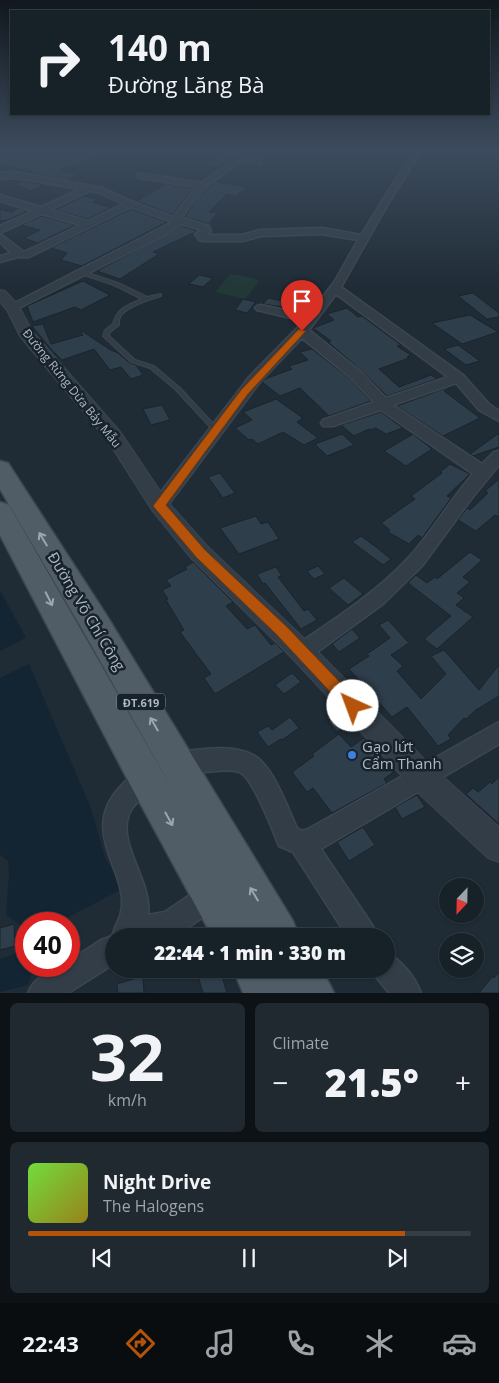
<!DOCTYPE html>
<meta charset="utf-8">
<style>
body{margin:0;font-family:"Open Sans",sans-serif;background:#202930;color:#f1f3f6;height:100vh;display:flex;flex-direction:column;font-size:19px;white-space:nowrap}
*{box-sizing:border-box;margin:0}
p{font-size:16px;color:#9ea3a8}
.icon{flex:none;width:28px;height:28px;fill:none;stroke:currentColor;stroke-width:2;stroke-linecap:round;stroke-linejoin:round}
.map{position:relative;height:993px;overflow:hidden}
.sheet{display:flex;flex-direction:column;gap:10px;padding:10px;background:#0d1216;flex:1}
.sheet>*{flex:none}
.hud{position:absolute;left:10px;top:10px;width:480px;height:105px;border-radius:0px;box-shadow:0 1px 4px #0004,0 0 0 1px #363e45;background:#172128;color:#f1f3f6;overflow:hidden}
.needle{width:32px;rotate:202deg}
.controls{position:absolute;left:439px;top:878px;display:grid;gap:10px}
.controls a{display:grid;place-items:center;width:45px;height:45px;border-radius:50%;background:#172128;box-shadow:0 1px 4px #0004,0 0 0 1px #363e45;font-size:25px}
.speed{position:absolute;left:15px;top:912px;display:flex;gap:10px;font-size:25px;font-weight:700;text-align:center}
.speed>*{display:grid;place-content:center;width:65px;height:65px;border-radius:50%;background:#172128;box-shadow:0 1px 4px #0004,0 0 0 1px #363e45;line-height:1}
.speed .limit{border:8px solid #d22;background:#fff;color:#111}
.pin{position:absolute;display:grid;place-items:center;width:42px;height:42px;color:#fff;margin:-51px -21px;border-radius:50% 50% 50% 0;rotate:-45deg;box-shadow:0 0 5px #0007}
.pin .icon{rotate:45deg}
.me{position:absolute;width:55px;margin:-28px;rotate:317deg;stroke-linejoin:round;filter:drop-shadow(0 0 4px #0008)}
.turn{display:flex;align-items:center;gap:18px;height:105px;padding:0 15px;font-size:22px}
.turn .icon{width:65px;height:65px;stroke-width:2.5}
.turn b{display:block;font-size:35px;line-height:42px}
.big{font-size:38px;font-weight:800;line-height:1.1}
.sheet .card{flex:1;display:flex;flex-direction:column;justify-content:center;gap:8px;min-width:0;padding:0 18px;border-radius:8px;background:#202930}
.sheet .dial{align-items:center;gap:0}
.dial b{font-size:65px;line-height:1}
.song{display:flex;align-items:center;gap:15px}
.cover{width:60px;height:60px;border-radius:8px;background:linear-gradient(135deg,hsl(100 70% 55%),hsl(50 70% 35%))}
.played{height:5px;border-radius:2px;background:linear-gradient(90deg,#b45309 85%,#363e45 85%)}
.keys{display:flex;justify-content:space-around;direction:ltr}
.heat{display:flex;justify-content:space-between;align-items:center;font-size:28px;direction:ltr}
.sheet .tiles{flex:1;display:grid;gap:10px;grid-template-columns:1fr 1fr}
.card:last-child{grid-column:span 2}
.trip{position:absolute;left:105px;top:928px;width:290px;height:50px;border-radius:25px;background:#172128;box-shadow:0 1px 4px #0004,0 0 0 1px #363e45;font-weight:800;line-height:50px;text-align:center}
.tab-bar{display:flex;height:80px;justify-content:space-around;align-items:center;background:#090d10;color:#9ea3a8}
.tab-bar .icon{width:35px;height:35px}
.tab-bar .active{color:#b45309}
.tab-bar b{font-size:22px;color:#f1f3f6}
.map>svg:first-child{display:block}
</style>
<div class="map">
<svg width="499" height="993" viewBox="0 0 499 993">
<rect width="100%" height="100%" fill="#1f2c36"/>
<polygon fill="#213837" points="230,274 254,278 259,282 245,299 215,292"/>
<g fill="#132433">
<polygon points="0,590 26,638 0,651"/>
<polygon points="29,664 91,808 105,858 124,888 55,924 26,924 26,929 6,915 9,875 8,861 0,855 0,678"/>
<polygon points="26,950 26,966 34,966 28,985 0,992 0,959"/>
</g>
<g fill="#2e3e4b" stroke="#1a242d">
<polygon points="21,150 112,150 112,152 59,170 78,174 67,180 30,173 33,172 0,164 0,156"/>
<polygon points="226,150 241,153 218,167 204,164"/>
<polygon points="252,156 264,158 263,167 241,164"/>
<polygon points="23,181 43,185 31,191 15,184"/>
<polygon points="215,182 247,187 236,196 227,194 209,212 217,213 209,224 185,217 196,200"/>
<polygon points="166,184 193,188 172,215 137,201"/>
<polygon points="84,196 98,199 93,202 111,208 88,219 55,210"/>
<polygon points="18,208 28,211 5,221 0,220 0,209 11,212"/>
<polygon points="131,209 167,222 82,266 61,260 67,253 51,248"/>
<polygon points="42,216 75,225 38,243 24,238 40,230 21,225"/>
<polygon points="182,226 197,231 153,252 159,254 120,279 97,271"/>
<polygon points="199,275 213,278 203,287 189,284"/>
<polygon points="83,281 110,295 81,310 75,307 33,322 27,306"/>
<polygon points="473,293 499,313 499,317 487,319 458,296"/>
<polygon points="287,296 303,299 296,309 263,304 268,298 283,301"/>
<polygon points="243,299 256,302 247,313 235,310"/>
<polygon points="347,308 358,317 362,316 401,345 397,346 411,355 407,357 409,358 379,369 399,387 431,375 437,379 387,396 362,371 328,342 331,341 313,328 334,320 327,314"/>
<polygon points="470,315 498,332 462,344 432,323"/>
<polygon points="43,324 51,344 83,335 81,332 82,331 109,349 118,353 130,363 136,365 143,375 131,379 121,367 110,370 94,349 62,360 55,353 56,355 32,326"/>
<polygon points="458,345 480,361 466,365 444,349"/>
<polygon points="312,349 350,379 371,401 329,416 300,388 280,396 262,382 265,379 292,369 289,366 308,360 300,352"/>
<polygon points="449,387 450,388 444,391 480,418 443,436 397,406"/>
<polygon points="276,399 303,418 297,422 318,438 304,445 283,432 258,444 252,439 249,440 235,428 252,420 243,412"/>
<polygon points="162,405 170,420 151,425 143,409"/>
<polygon points="381,412 403,428 386,434 376,428 371,430 369,429 354,436 341,425"/>
<polygon points="499,433 499,447 473,456 470,454"/>
<polygon points="342,434 354,445 327,456 315,444"/>
<polygon points="413,434 432,449 406,466 384,451"/>
<polygon points="450,464 470,474 447,496 451,498 422,538 418,535 409,544 388,532 390,530 381,523 415,499 411,496 442,473 440,472"/>
<polygon points="220,473 235,493 223,498 208,477"/>
<polygon points="499,479 499,517 495,515 476,531 458,520 467,508 470,510 488,493 485,491"/>
<polygon points="256,516 261,524 268,522 279,539 239,554 220,528"/>
<polygon points="361,536 376,547 391,559 383,565 352,542"/>
<polygon points="470,552 482,560 463,577 470,582 457,593 464,598 456,605 473,617 437,649 424,639 451,616 408,583 416,575 427,583 435,577 437,579"/>
<polygon points="193,562 233,602 226,606 247,629 255,625 271,645 275,643 284,652 215,694 204,678 211,674 180,632 184,630 166,600 168,599 162,590 171,586 166,580 187,569 185,567"/>
<polygon points="318,566 325,574 314,579 307,571"/>
<polygon points="276,567 282,576 278,577 304,611 308,609 317,620 301,629 265,583 263,584 257,574"/>
<polygon points="344,578 363,594 348,605 329,588"/>
<polygon points="388,620 409,643 391,655 403,666 397,671 421,699 446,674 431,656 444,650 479,690 499,665 499,696 476,710 466,719 464,718 448,735 451,739 438,746 407,707 392,717 349,669 369,656 367,654 390,638 379,625"/>
<polygon points="352,629 360,638 339,652 332,644"/>
<polygon points="292,673 301,682 284,694 275,685"/>
<polygon points="341,713 350,723 337,732 328,721"/>
<polygon points="290,717 299,728 282,740 281,739 268,747 257,732 268,726 272,730"/>
<polygon points="339,734 351,747 364,738 395,771 384,779 387,783 332,813 313,788 307,792 292,772 314,756 312,754"/>
<polygon points="499,777 499,824 466,794 473,788 478,792 490,782 492,784"/>
<polygon points="417,795 425,807 402,819 395,807"/>
<polygon points="363,827 375,845 349,861 337,842"/>
<polygon points="14,924 15,946 0,950 0,928"/>
<polygon points="216,969 220,969 227,993 203,993 198,976"/>
<polygon points="499,972 499,993 479,993 493,976 494,978"/>
<polygon points="143,976 144,993 118,993 117,984"/>
</g>
<g fill="none" stroke-linecap="round" stroke-linejoin="round">
<g stroke="#3c4650" stroke-width="2">
<g id="service">
<polygon points="125,150 131,150 137,152 135,153"/>
<path d="M81,272H85L118,283L147,297L161,294V296C151,299 125,307 120,317C119,319 119,322 119,325L110,332L109,336L135,360L154,366L180,388L218,429L219,430L218,431H214L176,390L150,368L131,362L103,336L105,330L113,324C117,308 128,305 142,299L114,285L81,274Z"/>
</g>
</g>
<g stroke="#3c4650" stroke-width="3">
<g id="minor">
<path d="M242,150H250L253,153L211,183L195,199L183,216V218L209,226L211,231L206,235H242L260,230L322,228L361,235L414,150H422L385,209L341,287L463,375L489,404L499,411V421L479,410L456,383L393,405L482,464L494,452L499,451V465L472,498L422,566L383,604L309,658L302,661L295,658L292,652L295,646C335,619 377,592 410,556C433,530 450,500 473,474L381,410L333,426H323L321,423L323,420L374,402L351,378L302,338L260,382L165,509L159,511L153,509L151,505L250,376L304,321L257,310L255,308L257,306L261,305L309,315L335,281L358,240L322,234L261,236L243,241H203L199,240L195,234L201,230L182,224L164,235L13,311L7,308L9,306L172,222L131,207L29,257H18L0,262V256L11,253L0,242V234L24,252L80,225L42,214L0,233V226L33,211L0,201V195L41,207L80,189L15,178L0,179V173L15,172L103,188L128,200L173,217L196,187L141,178L138,177V173L201,183L244,153ZM90,191L98,192L123,204L88,221L50,210ZM336,294L448,377L386,398L361,372L309,330Z"/>
<path d="M499,722V744L321,849L373,926L376,936H347L293,852L279,846C273,831 254,781 241,773C233,768 216,771 206,772C193,773 180,776 168,771L165,763L168,755L176,752C200,750 231,743 253,755C273,765 288,809 297,828L302,831L308,829Z"/>
<path d="M146,767L154,770L158,778C152,792 135,800 129,814C117,845 153,882 148,915L165,912L203,886L212,882L221,886L225,895L221,904L182,932L173,936H114V964L68,993H28C34,978 53,966 69,966V960C80,954 90,947 101,940C104,939 110,937 112,935C114,933 115,927 116,925C142,881 74,838 119,788C127,779 135,771 146,767Z"/>
<path d="M386,953C402,960 415,977 421,993H389L376,977L373,969H386Z"/>
</g>
</g>
<g stroke="#3c4650" stroke-width="2">
<polygon id="tertiary" points="0,290 5,291 18,305 32,331 121,433 166,500 208,547 311,645 431,766 499,827 499,862 488,858 411,786 293,659 192,559 152,510 108,441 20,336 7,310 0,302"/>
</g>
<g stroke="#3c4650" stroke-width="3">
<g id="primary">
<polygon points="0,461 8,463 107,616 293,921 299,936 212,936 133,790 0,535 0,502 9,505 178,799 85,634 0,489"/>
<polygon points="233,969 322,969 334,993 243,993"/>
</g>
</g>
<use href="#service" fill="#323d47" fill-rule="evenodd"/>
<use href="#minor" fill="#323d47" fill-rule="evenodd"/>
<use href="#tertiary" fill="#323d47" fill-rule="evenodd"/>
<use href="#primary" fill="#505d67" fill-rule="evenodd"/>
</g>
<defs><path id="oneway-shaft" d="M-6 0H5M1.5-3L5.5 0L1.5 3" fill="none" stroke-width="1.6" stroke-linecap="round" stroke-linejoin="round" transform="scale(1.25)"/></defs>
<g stroke="#9aa6b1">
<use href="#oneway-shaft" transform="translate(43 539) rotate(-121)"/>
<use href="#oneway-shaft" transform="translate(49 599) rotate(63)"/>
<use href="#oneway-shaft" transform="translate(154 724) rotate(-120)"/>
<use href="#oneway-shaft" transform="translate(169 819) rotate(61)"/>
<use href="#oneway-shaft" transform="translate(254 894) rotate(-121)"/>
</g>
<linearGradient id="sky" x2="0" y2="1"><stop stop-color="#11181e"/><stop offset="0.52" stop-color="#3c4b5d"/><stop offset="1" stop-color="#3c4b5d" stop-opacity="0"/></linearGradient>
<rect width="499" height="289" fill="url(#sky)"/>
<polygon fill="#b45309" stroke="#753606" points="299,329 306,331 248,394 166,505 205,550 287,627 358,701 360,706 358,711 353,713 348,711 277,635 196,557 153,506 241,390"/>
<circle fill="#3f7fe0" stroke="#18222b" stroke-width="2" cx="352" cy="755" r="5"/>
<g text-anchor="middle" dominant-baseline="central" stroke-width="5" stroke-linejoin="round" paint-order="stroke">
<rect fill="#18222b" stroke="#808b96" stroke-width="1" x="117" y="693.5" width="48" height="17" rx="4"/>
<g font-size="11" font-weight="bold" fill="#acb8c4">
<text x="141" y="702">ĐT.619</text>
</g>
<g font-size="12" fill="#acb8c4" stroke="#18222b">
<text transform="translate(72 388) rotate(51)">Đường Rừng Dừa Bảy Mẫu</text>
</g>
<g font-size="15" fill="#acb8c4" stroke="#18222b">
<text transform="translate(87 611) rotate(59)">Đường Võ Chí Công</text>
</g>
<g font-size="15" fill="#acb8c4" stroke="#18222b" text-anchor="start">
<text x="362" y="746">Gạo lứt<tspan x="362" dy="17">Cẩm Thanh</tspan></text>
</g>
</g>
</svg>
<div class="controls">
<a><svg class="needle" viewBox="-14 -14 28 28"><path d="M0-13l5 13h-10z" fill="#e53935"/><path d="M0 13l5-13h-10z" fill="#9ea3a8"/></svg></a>
<a><svg class="icon" aria-label="layers" viewBox="0 0 24 24"><path d="M12 4l9 5-9 5-9-5zM3 14l9 5 9-5"/></svg></a>
</div>
<div class="speed"><div class="limit">40</div></div>
<div class="pin" style="left:302px;top:331px;background:#d93025"><svg class="icon" aria-label="arrive" viewBox="0 0 24 24"><path d="M6 21V4h12l-3 4 3 4H6"/></svg></div>
<svg class="me" style="left:353px;top:706px" viewBox="-20 -20 40 40"><circle r="19" fill="#fff"/><path d="M0-13L10 11 0 6-10 11z" fill="#b45309"/></svg>
<div class="trip">22:44 · 1 min · 330 m</div>
<div class="hud">
<div class="turn"><svg class="icon" aria-label="right" viewBox="0 0 24 24"><path d="M7 20v-9h11M14 6l5 5-5 5"/></svg><div><b>140 m</b>Đường Lăng Bà</div></div>
</div>
</div>
<section class="sheet">
<div class="tiles">
<div class="card dial"><b>32</b><p>km/h</p></div>
<div class="card"><p>Climate</p>
<div class="heat"><a>−</a><b class="big">21.5°</b><a>+</a></div>
</div>
<div class="card">
<div class="song"><i class="cover"></i><div><b>Night Drive</b><p>The Halogens</p></div></div>
<div class="played"></div>
<div class="keys"><svg class="icon" aria-label="previous" viewBox="0 0 24 24"><path d="M18 5L8 12l10 7zM5 5v14"/></svg><svg class="icon" aria-label="pause" viewBox="0 0 24 24"><path d="M8 5v14M16 5v14"/></svg><svg class="icon" aria-label="next" viewBox="0 0 24 24"><path d="M6 5l10 7-10 7zM19 5v14"/></svg></div>
</div>
</div>
</section>
<nav class="tab-bar">
<b>22:43</b>
<svg class="icon active" aria-label="directions" viewBox="0 0 24 24"><path d="M12 3l9 9-9 9-9-9zM9 14v-3h6M13 9l2 2-2 2"/></svg>
<svg class="icon" aria-label="music" viewBox="0 0 24 24"><path d="M9 18V5l10-2v13"/><circle cx="6" cy="18" r="3"/><circle cx="16" cy="16" r="3"/></svg>
<svg class="icon" aria-label="phone" viewBox="0 0 24 24"><path d="M5 4h4l2 5-3 2q2 4 5 5l2-3 5 2v4C11 20 4 13 5 4z"/></svg>
<svg class="icon" aria-label="climate" viewBox="0 0 24 24"><path d="M12 3v18M4 7l16 10M4 17L20 7"/></svg>
<svg class="icon" aria-label="car" viewBox="0 0 24 24"><path d="M5 17H2v-5l4-1 3-4h7l3 4 3 1v5h-3M9 17h6M6 11h13"/><circle cx="7" cy="17" r="2"/><circle cx="17" cy="17" r="2"/></svg>
</nav>
